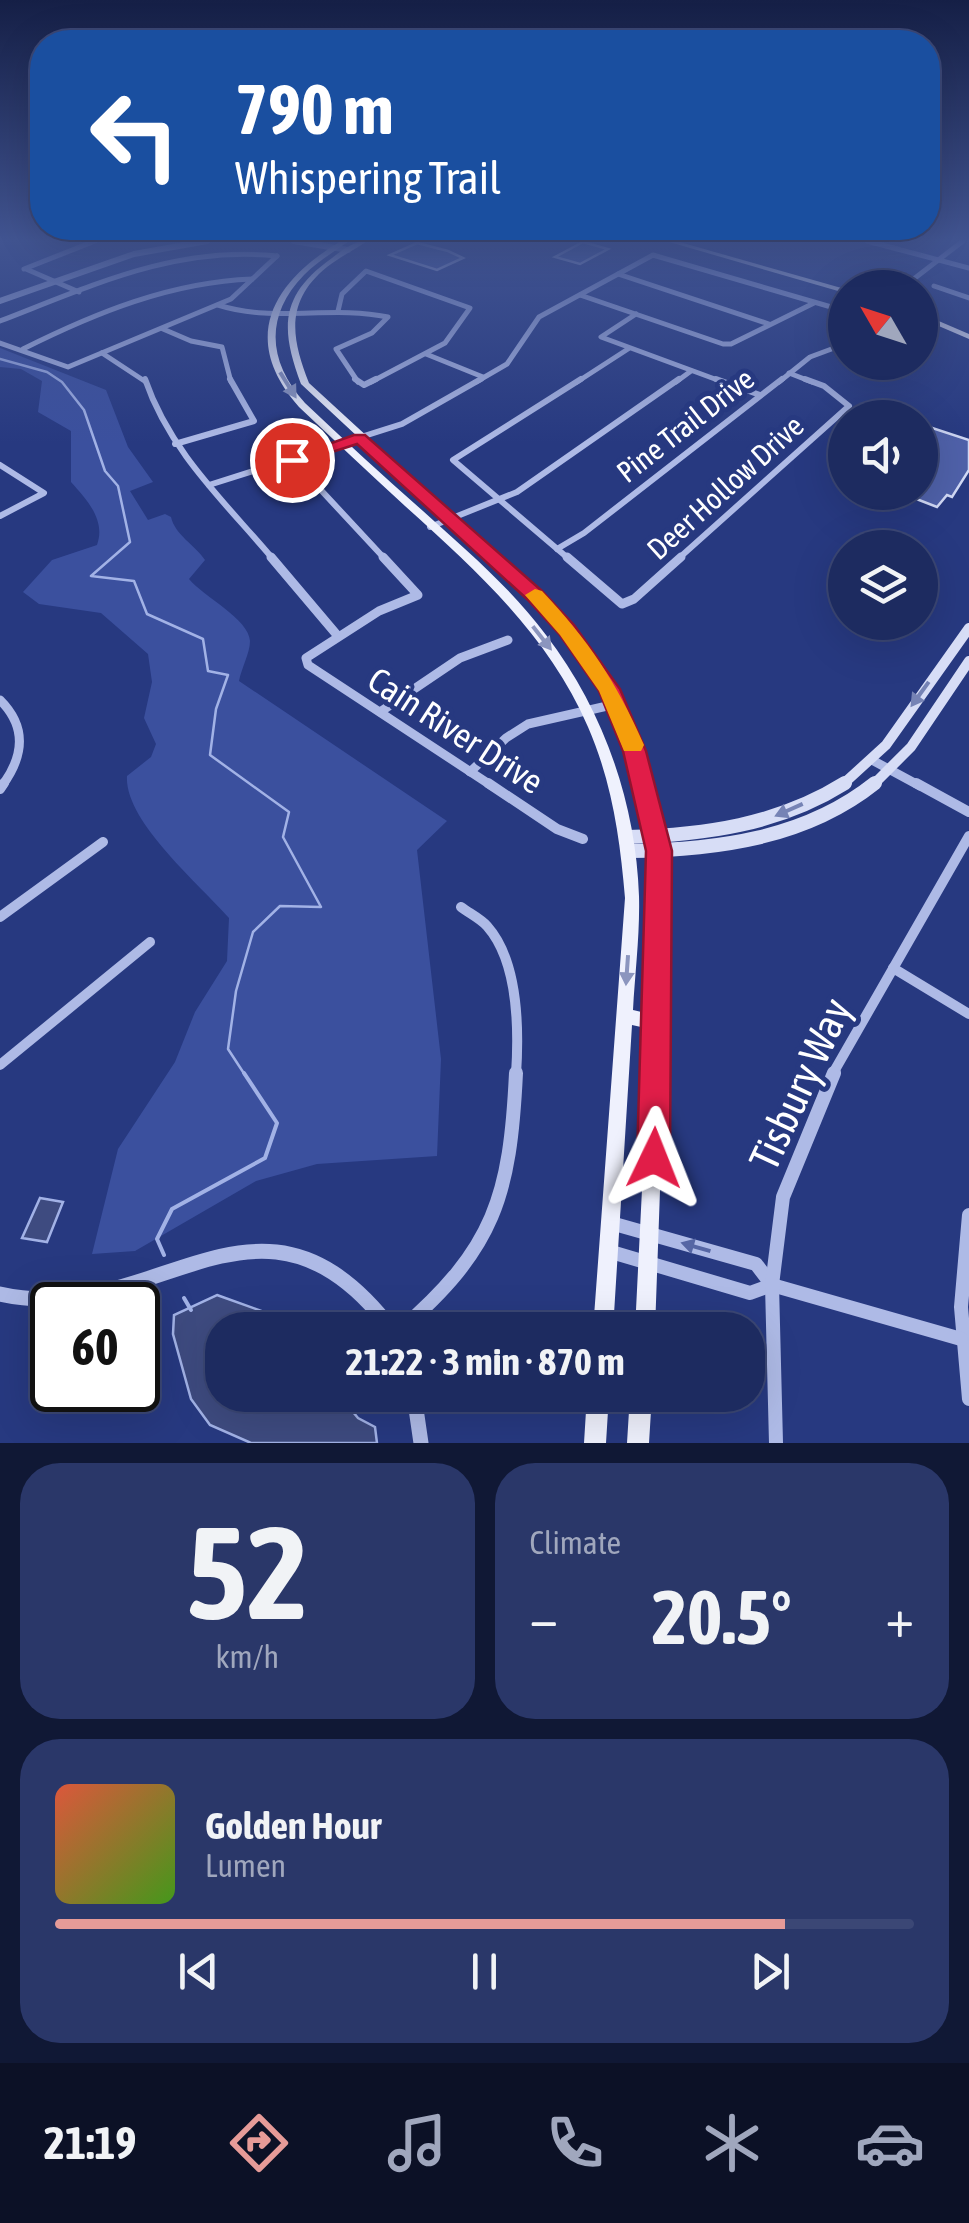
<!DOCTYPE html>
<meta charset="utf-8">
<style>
body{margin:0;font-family:"Asap Condensed",sans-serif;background:#2a3769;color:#f1f3f6;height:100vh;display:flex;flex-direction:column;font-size:38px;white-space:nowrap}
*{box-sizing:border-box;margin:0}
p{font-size:32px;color:#a0a7bd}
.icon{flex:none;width:55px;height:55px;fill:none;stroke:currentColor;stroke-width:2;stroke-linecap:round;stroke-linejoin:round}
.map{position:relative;height:1443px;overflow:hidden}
.side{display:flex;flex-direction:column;gap:20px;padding:20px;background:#101835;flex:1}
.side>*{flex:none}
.top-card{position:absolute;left:30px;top:30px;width:910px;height:210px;border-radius:40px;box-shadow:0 10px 40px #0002,0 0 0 2px #3b4775;background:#1a4fa0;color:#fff;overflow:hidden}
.needle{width:65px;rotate:309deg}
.tools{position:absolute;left:828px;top:270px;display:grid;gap:20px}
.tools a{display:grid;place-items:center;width:110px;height:110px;border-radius:50%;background:#1d2b60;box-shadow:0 10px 40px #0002,0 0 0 2px #3b4775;font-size:50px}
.speed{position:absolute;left:30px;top:1282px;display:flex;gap:20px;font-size:50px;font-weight:700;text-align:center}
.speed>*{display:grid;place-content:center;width:130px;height:130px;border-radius:50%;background:#1d2b60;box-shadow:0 10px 40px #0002,0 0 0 2px #3b4775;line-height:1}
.speed .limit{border:5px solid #111;border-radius:15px;background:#fff;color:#111}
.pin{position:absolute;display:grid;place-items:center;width:85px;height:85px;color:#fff;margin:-42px;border:5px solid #fff;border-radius:50%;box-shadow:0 2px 10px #0007}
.me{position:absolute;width:110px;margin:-55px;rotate:2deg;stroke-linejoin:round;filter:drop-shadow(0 0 8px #0008)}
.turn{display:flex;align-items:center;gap:35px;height:210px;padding:0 40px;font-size:45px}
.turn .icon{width:130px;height:130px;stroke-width:2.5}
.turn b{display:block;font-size:70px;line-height:85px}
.big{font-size:75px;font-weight:700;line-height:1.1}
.side .widget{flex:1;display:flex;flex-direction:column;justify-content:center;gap:15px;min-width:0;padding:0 35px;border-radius:40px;background:#2a3769}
.side .dial{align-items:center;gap:0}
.dial b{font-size:130px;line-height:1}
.song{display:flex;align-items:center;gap:30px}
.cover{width:120px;height:120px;border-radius:15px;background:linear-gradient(135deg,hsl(10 70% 55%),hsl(100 70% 35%))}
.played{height:10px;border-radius:5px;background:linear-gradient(90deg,#e69b98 85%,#3b4775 85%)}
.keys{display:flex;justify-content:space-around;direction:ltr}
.heat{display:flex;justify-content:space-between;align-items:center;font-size:55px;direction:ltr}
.side .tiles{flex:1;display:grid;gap:20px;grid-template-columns:1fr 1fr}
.widget:last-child{grid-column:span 2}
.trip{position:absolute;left:205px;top:1312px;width:560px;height:100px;border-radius:40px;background:#1d2b60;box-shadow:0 10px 40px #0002,0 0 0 2px #3b4775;font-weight:700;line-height:100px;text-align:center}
.menu{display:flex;height:160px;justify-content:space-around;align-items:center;background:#0c1126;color:#a0a7bd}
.menu .icon{width:70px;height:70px}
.menu .on{color:#e69b98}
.menu b{font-size:45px;color:#f1f3f6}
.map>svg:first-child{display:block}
</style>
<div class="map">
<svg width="969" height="1443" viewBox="0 0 969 1443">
<rect width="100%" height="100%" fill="#273980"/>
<path fill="#3b509e" d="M0,348L106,390L128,447L153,482L130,491L148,520L165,514L171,517C175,535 195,545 205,560L189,579C204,597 249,619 250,641C250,653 241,669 239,681L447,821L417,850L441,1059L437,1156L317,1164L256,1181L135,1251L92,1254L118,1149L175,1062L195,1012L227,961L229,918C200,885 124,821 127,776L151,757L156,744L144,718L152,682L148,654L101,613L39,604L23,592L52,560L97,545C106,520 87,500 71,482V431L38,412L42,381L21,369L0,367Z"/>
<g fill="#3e4b80" stroke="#a2b2e6" stroke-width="2.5">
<polygon points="40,1198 63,1202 47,1242 22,1238"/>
<polygon points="217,1295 281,1318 290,1330 222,1330 222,1395 339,1395 358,1418 375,1427 377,1443 251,1443 210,1425 191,1399 173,1334 174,1315"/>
</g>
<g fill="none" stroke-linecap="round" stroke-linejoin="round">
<polyline stroke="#a2b2e6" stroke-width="2.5" points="0,359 47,372 62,382 84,410 105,471 118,486 130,542 91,576 134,581 147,614 203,639 208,671 228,675 216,709 210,755 289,812 283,837 321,907 280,906 253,932 236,991 228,1049 245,1075"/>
<g stroke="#a2b2e6" stroke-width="4">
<polyline points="164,1255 157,1239 172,1209 265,1158 277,1123 244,1073"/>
<polyline points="184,1298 191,1310"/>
</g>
</g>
<g fill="#4f61a9" stroke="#d1d9f5" stroke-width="2.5">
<polygon points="583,242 608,249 580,264 555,257"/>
<polygon points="417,243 448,251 463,258 437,270 390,255"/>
<polygon points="920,424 969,440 969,470 952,497 947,495 937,507 901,493 920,492"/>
</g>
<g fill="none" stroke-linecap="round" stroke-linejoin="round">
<g stroke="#aebae6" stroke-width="5">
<polyline points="867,241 969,268"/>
<polyline points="24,269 95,241"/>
<polyline points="26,269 79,292"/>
<polyline points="618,274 769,324"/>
<polyline points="934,286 969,298"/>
<polyline points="902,288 963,241"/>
<polyline points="580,295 723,344 731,344 814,303"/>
<path d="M218,305C274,323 331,305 388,317L372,333L336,349L358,382"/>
<polyline points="338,311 342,294 366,271 470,308 445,343 371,382"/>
<polyline points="636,314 601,337 723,382"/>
<path d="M0,321C91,286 177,245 277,256"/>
<polyline points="163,329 191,341 222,347 231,382"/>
<polyline points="0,343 68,367 231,299 277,256"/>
<path d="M23,349C95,313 171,282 252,279"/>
<polyline points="102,353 146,382"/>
<polyline points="426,354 483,377"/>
<polyline points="789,373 812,382"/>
<polyline points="476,382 507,364 539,317 653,255 845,311"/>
<polyline points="577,382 628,349"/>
<polyline points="676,382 691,371"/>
<polyline points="779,382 810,357 845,344"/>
</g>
<g stroke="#aebae6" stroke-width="6">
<path d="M145,379C170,452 224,501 273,559"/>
<polyline points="355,379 364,385 376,379"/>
<polyline points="716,379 760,395"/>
<polyline points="175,444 254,421 230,379"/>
<polyline points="293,460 385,559"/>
<polyline points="0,465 44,493 0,516"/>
<polyline points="209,485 402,424 481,379"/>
<polyline points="430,527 517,492 679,379"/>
<polyline points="557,549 584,533 782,379"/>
<polyline points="569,559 453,460 581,379"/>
<polyline points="678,559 849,406 824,386 805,379"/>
</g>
<g stroke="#aebae6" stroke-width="9">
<polyline points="271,557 337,635"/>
<polyline points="383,557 418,595 379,611 306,658 308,665 492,786"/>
<polyline points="567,557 622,604 634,599 681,557"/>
<path d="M0,700C27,727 24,756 2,786"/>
<polyline points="380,712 460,658 508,640"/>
<polyline points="872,760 920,786"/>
<polyline points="470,772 506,738 528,724 616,704"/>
</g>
<g stroke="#aebae6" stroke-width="10">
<polyline points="488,783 557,829 583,839"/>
<polyline points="916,783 969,812"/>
<polyline points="0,789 4,783"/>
<path d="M461,907C469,913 481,919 487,926C519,962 519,1030 516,1075"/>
<polyline points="0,917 103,842"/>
<polyline points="893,968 969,1014"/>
<polyline points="0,1065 150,942"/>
<polyline points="832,1075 969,836"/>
</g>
<g stroke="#aebae6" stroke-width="14">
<polyline points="969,1215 961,1307 969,1399"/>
<polyline points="611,1223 756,1264 772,1285"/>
<polyline points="608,1251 750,1293 772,1285 961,1339"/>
<path d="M400,1330C495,1248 510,1196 516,1073"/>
<polyline points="776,1443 772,1285 783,1197 834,1073"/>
</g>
<g stroke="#aebae6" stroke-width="6">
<polyline points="294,241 348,250"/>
<polyline points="0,301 134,254 207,241"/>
</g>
<g stroke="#aebae6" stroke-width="15">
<path d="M0,1294C157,1330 259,1156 392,1330"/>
<polyline points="414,1395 421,1443"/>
</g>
<g stroke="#d7ddf6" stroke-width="10">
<polyline points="841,786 886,745 969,628"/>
<polyline points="872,786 911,747 969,661"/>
</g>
<g stroke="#d7ddf6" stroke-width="14">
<path d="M627,837C704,835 778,825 845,783"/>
<path d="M629,851C715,850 805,839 875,783"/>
</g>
<g fill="#eff1fd" fill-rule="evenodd">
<path d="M341,241H349C334,252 318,261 304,275C264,316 268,362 305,403C344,440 383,476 423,511C466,550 511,588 546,635C603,709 636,803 639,896C640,934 635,973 633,1010L650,1014V837L629,751L603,690L563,633L531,598L301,384C280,328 280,295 332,258C342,250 354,241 367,241C354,250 340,257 327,267C285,301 291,338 309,383L539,594L571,627L615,689L641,751L664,837L666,1023L655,1330H635L650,1029L632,1025L613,1330H593L625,898C620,839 612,782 588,727C549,636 477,571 405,506C369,473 334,440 299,407C239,339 272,282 341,241Z"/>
<polygon points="666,241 676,241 845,289 845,293"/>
<polygon points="920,313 969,334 969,339 920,318"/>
<polygon points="587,1395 609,1395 606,1443 584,1443"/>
<polygon points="630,1395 652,1395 649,1443 627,1443"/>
</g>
</g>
<defs><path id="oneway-solid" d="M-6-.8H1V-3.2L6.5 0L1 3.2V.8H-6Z" transform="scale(2.5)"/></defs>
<g fill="#8b95be">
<use href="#oneway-solid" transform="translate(288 385) rotate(58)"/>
<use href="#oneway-solid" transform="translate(542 638) rotate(52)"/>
<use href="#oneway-solid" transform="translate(627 970) rotate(94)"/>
</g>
<g fill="#7683b5">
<use href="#oneway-solid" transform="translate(920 694) rotate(126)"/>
<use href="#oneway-solid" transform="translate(789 810) rotate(156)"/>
</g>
<use fill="#5666a4" href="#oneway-solid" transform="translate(696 1247) rotate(-164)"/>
<linearGradient id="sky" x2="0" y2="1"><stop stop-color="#151f46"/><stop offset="0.54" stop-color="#415491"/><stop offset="1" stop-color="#415491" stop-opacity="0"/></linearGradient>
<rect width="969" height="443" fill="url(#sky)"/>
<polygon fill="#e11d48" stroke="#92132f" stroke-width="2.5" points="354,435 365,435 542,591 574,625 620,689 646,751 672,851 670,1158 665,1169 654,1174 642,1169 637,1158 646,851 623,751 599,691 560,635 528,600 357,444 292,465 284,460"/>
<path fill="#f59e0b" d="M535,589L542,591C589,641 616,681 644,745L641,751H624L599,691L560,635L525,595Z"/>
<g text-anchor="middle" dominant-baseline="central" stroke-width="10" stroke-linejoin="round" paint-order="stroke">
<g font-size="30" fill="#fff" stroke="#273980">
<text transform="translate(685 425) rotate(-38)">Pine Trail Drive</text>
<text transform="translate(725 487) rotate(-42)">Deer Hollow Drive</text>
</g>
<g font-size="35" fill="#fff" stroke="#273980">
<text transform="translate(456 730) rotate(33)">Cain River Drive</text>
</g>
<g font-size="42" fill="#fff" stroke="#273980">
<text transform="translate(800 1084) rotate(-65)">Tisbury Way</text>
</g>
</g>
</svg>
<div class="tools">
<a><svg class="needle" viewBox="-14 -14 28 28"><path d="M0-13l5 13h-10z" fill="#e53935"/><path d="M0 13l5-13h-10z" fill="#a0a7bd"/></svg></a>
<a><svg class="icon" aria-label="sound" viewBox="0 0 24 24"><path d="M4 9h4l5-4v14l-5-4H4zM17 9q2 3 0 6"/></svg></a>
<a><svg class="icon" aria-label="layers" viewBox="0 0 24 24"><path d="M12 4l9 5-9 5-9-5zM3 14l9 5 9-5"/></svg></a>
</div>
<div class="speed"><div class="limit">60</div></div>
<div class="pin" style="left:292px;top:460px;background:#d93025"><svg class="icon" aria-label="arrive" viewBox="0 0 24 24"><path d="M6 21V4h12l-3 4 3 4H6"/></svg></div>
<svg class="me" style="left:654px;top:1158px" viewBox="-20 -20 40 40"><path d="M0-17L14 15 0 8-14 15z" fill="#e11d48" stroke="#fff" stroke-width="4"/></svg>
<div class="trip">21:22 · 3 min · 870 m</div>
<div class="top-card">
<div class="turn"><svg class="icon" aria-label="left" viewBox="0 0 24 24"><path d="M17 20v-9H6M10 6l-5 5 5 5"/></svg><div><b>790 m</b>Whispering Trail</div></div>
</div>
</div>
<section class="side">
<div class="tiles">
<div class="widget dial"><b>52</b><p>km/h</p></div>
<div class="widget"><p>Climate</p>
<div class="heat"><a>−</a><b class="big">20.5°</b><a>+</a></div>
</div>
<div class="widget">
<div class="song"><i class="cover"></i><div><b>Golden Hour</b><p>Lumen</p></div></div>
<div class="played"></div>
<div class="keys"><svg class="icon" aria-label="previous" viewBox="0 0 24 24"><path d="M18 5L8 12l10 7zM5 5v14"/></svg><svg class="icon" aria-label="pause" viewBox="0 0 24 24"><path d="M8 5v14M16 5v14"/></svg><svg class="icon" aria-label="next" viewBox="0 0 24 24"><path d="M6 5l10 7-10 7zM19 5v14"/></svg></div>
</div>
</div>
</section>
<nav class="menu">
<b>21:19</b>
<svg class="icon on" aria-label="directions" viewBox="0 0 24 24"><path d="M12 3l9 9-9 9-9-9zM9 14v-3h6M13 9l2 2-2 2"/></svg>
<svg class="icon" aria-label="music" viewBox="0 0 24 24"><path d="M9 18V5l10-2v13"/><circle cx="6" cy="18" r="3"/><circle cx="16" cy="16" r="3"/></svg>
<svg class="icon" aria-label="phone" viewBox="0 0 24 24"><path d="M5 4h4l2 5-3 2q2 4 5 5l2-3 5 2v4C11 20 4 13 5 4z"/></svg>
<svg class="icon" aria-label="climate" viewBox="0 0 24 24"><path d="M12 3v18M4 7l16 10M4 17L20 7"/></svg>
<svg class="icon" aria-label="car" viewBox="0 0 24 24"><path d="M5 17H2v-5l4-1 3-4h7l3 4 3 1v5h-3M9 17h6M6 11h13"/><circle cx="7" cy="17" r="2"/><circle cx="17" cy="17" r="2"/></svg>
</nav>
